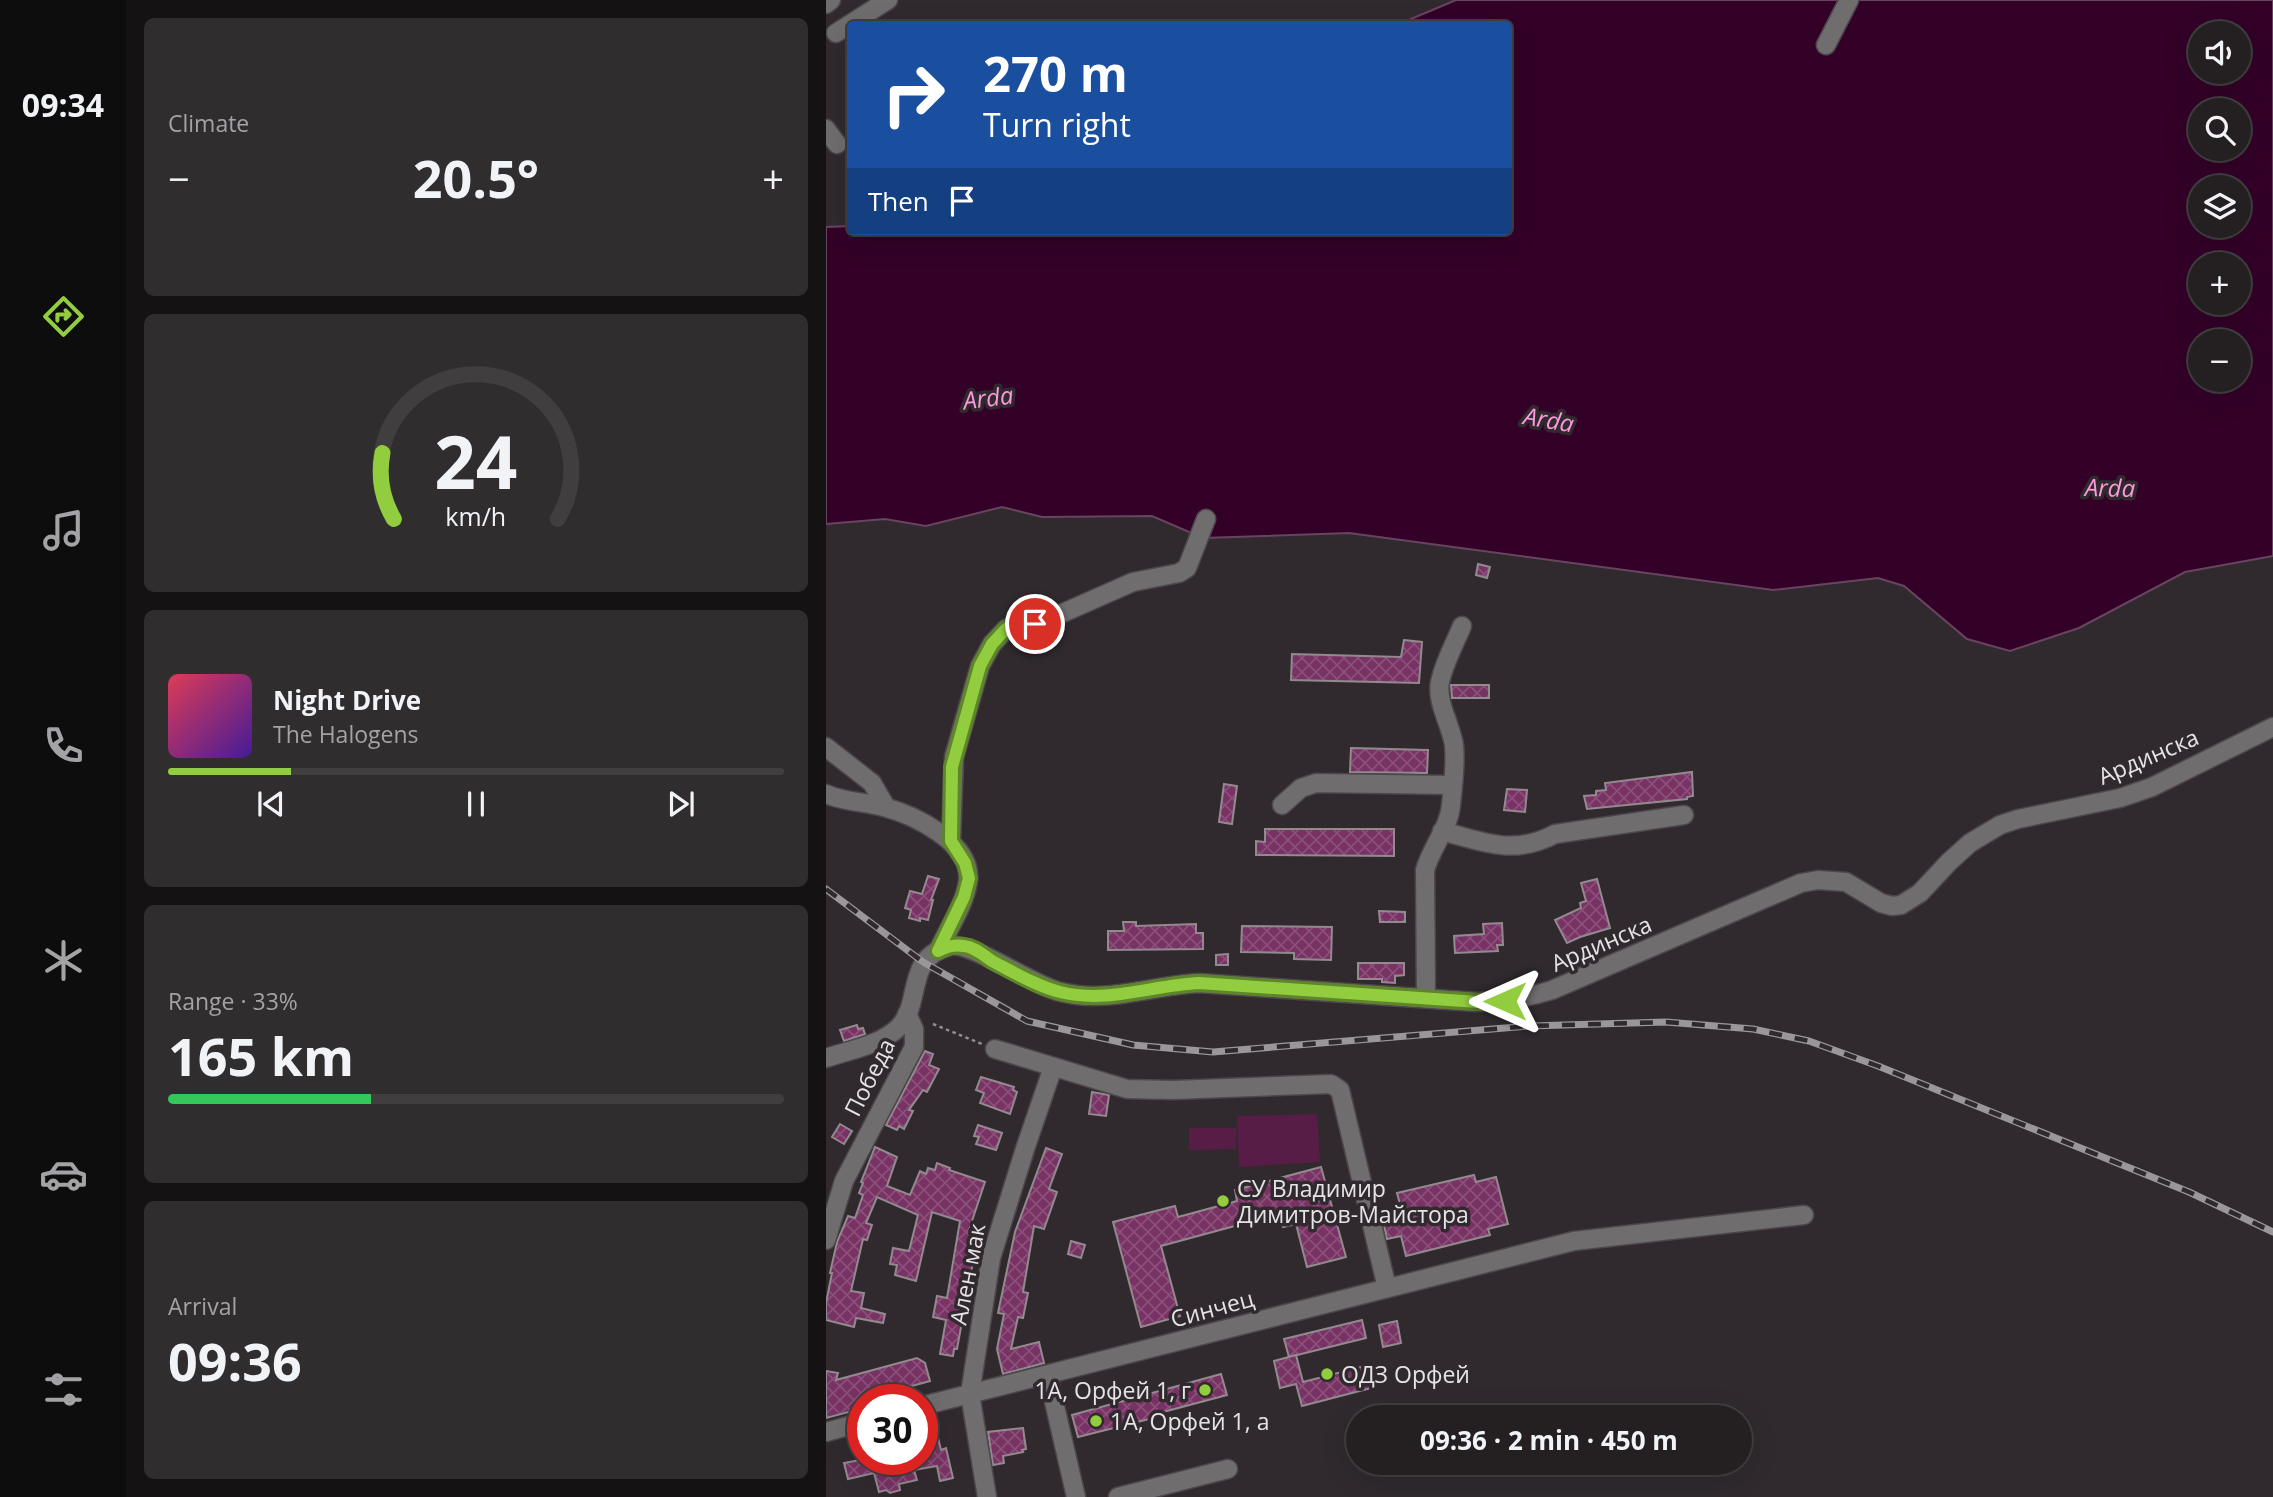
<!DOCTYPE html>
<meta charset="utf-8">
<style>
body{margin:0;font-family:"Open Sans",sans-serif;background:#302d2f;color:#f1f3f6;height:100vh;display:flex;flex-direction:column;font-size:26px;white-space:nowrap}
*{box-sizing:border-box;margin:0}
p{font-size:23px;color:#a3a3a5}
.icon{flex:none;width:38px;height:38px;fill:none;stroke:currentColor;stroke-width:2;stroke-linecap:round;stroke-linejoin:round}
.map{position:relative;flex:1;overflow:hidden}
.side{display:flex;flex-direction:column;gap:18px;padding:18px;background:#141213;width:700px}
.side>*{flex:none}
.banner{position:absolute;left:21px;top:21px;width:665px;height:214px;border-radius:7px;box-shadow:0 7px 28px #0002,0 0 0 2px #413e40;background:#1a4fa0;color:#fff;overflow:hidden}
.tools{position:absolute;left:1362px;top:21px;display:grid;gap:14px}
.tools a{display:grid;place-items:center;width:63px;height:63px;border-radius:50%;background:#242022;box-shadow:0 7px 28px #0002,0 0 0 2px #413e40;font-size:35px}
.speed{position:absolute;left:21px;top:1384px;display:flex;gap:14px;font-size:35px;font-weight:700;text-align:center}
.speed>*{display:grid;place-content:center;width:91px;height:91px;border-radius:50%;background:#242022;box-shadow:0 7px 28px #0002,0 0 0 2px #413e40;line-height:1}
.speed .limit{border:10px solid #d22;background:#fff;color:#111}
.pin{position:absolute;display:grid;place-items:center;width:60px;height:60px;color:#fff;margin:-30px;border:4px solid #fff;border-radius:50%;box-shadow:0 2px 7px #0007}
.me{position:absolute;width:77px;margin:-38px;rotate:270deg;stroke-linejoin:round;filter:drop-shadow(0 0 5px #0008)}
.turn{display:flex;align-items:center;gap:24px;height:147px;padding:0 21px;font-size:32px}
.turn .icon{width:91px;height:91px;stroke-width:2.5}
.turn b{display:block;font-size:49px;line-height:60px}
.then{display:flex;align-items:center;height:66px;padding:0 21px;background:#0003;gap:14px;font-size:26px}
.big{font-size:52px;font-weight:700;line-height:1.1}
.side .tile{flex:1;display:flex;flex-direction:column;justify-content:center;gap:10px;min-width:0;padding:0 24px;border-radius:10px;background:#302d2f}
.side .dial{align-items:center;gap:0}
.dial svg{height:182px;overflow:visible;fill:none;stroke:#413e40;stroke-width:7;stroke-linecap:round;text-anchor:middle}
.dial text{fill:#f1f3f6;stroke:none}
.song{display:flex;align-items:center;gap:21px}
.cover{width:84px;height:84px;border-radius:10px;background:linear-gradient(135deg,hsl(350 70% 55%),hsl(260 70% 35%))}
.played{height:7px;border-radius:4px;background:linear-gradient(90deg,#91cd3f 20%,#413e40 20%)}
.keys{display:flex;justify-content:space-around;direction:ltr}
.heat{display:flex;justify-content:space-between;align-items:center;font-size:38px;direction:ltr}
.charge{height:10px;border-radius:5px;background:linear-gradient(90deg,#34c759 33%,#413e40 0)}
.trip{position:absolute;left:520px;top:1405px;width:406px;height:70px;border-radius:35px;background:#242022;box-shadow:0 7px 28px #0002,0 0 0 2px #413e40;font-weight:700;line-height:70px;text-align:center}
main{display:flex;flex:1;min-height:0}
.tabs{display:flex;flex-direction:column;width:126px;justify-content:space-around;align-items:center;background:#0e0d0e;color:#a3a3a5}
.tabs .icon{width:49px;height:49px}
.tabs .active{color:#91cd3f}
.tabs b{font-size:32px;color:#f1f3f6}
.map>svg:first-child{display:block}
</style>
<main>
<nav class="tabs">
<b>09:34</b>
<svg class="icon active" aria-label="directions" viewBox="0 0 24 24"><path d="M12 3l9 9-9 9-9-9zM9 14v-3h6M13 9l2 2-2 2"/></svg>
<svg class="icon" aria-label="music" viewBox="0 0 24 24"><path d="M9 18V5l10-2v13"/><circle cx="6" cy="18" r="3"/><circle cx="16" cy="16" r="3"/></svg>
<svg class="icon" aria-label="phone" viewBox="0 0 24 24"><path d="M5 4h4l2 5-3 2q2 4 5 5l2-3 5 2v4C11 20 4 13 5 4z"/></svg>
<svg class="icon" aria-label="climate" viewBox="0 0 24 24"><path d="M12 3v18M4 7l16 10M4 17L20 7"/></svg>
<svg class="icon" aria-label="car" viewBox="0 0 24 24"><path d="M5 17H2v-5l4-1 3-4h7l3 4 3 1v5h-3M9 17h6M6 11h13"/><circle cx="7" cy="17" r="2"/><circle cx="17" cy="17" r="2"/></svg>
<svg class="icon" aria-label="filters" viewBox="0 0 24 24"><path d="M4 7h16M4 17h16"/><circle cx="9" cy="7" r="2"/><circle cx="15" cy="17" r="2"/></svg>
</nav>
<section class="side">
<div class="tile"><p>Climate</p>
<div class="heat"><a>−</a><b class="big">20.5°</b><a>+</a></div>
</div>
<div class="tile dial"><svg viewBox="0 0 100 80">
<path d="M14 69A42 42 0 1 1 86 69"/>
<path d="M14 69A42 42 0 0 1 9 40" stroke="#91cd3f"/>
<text x="50" y="56" font-size="32" font-weight="700">24</text>
<text x="50" y="72" font-size="11">km/h</text>
</svg></div>
<div class="tile">
<div class="song"><i class="cover"></i><div><b>Night Drive</b><p>The Halogens</p></div></div>
<div class="played"></div>
<div class="keys"><svg class="icon" aria-label="previous" viewBox="0 0 24 24"><path d="M18 5L8 12l10 7zM5 5v14"/></svg><svg class="icon" aria-label="pause" viewBox="0 0 24 24"><path d="M8 5v14M16 5v14"/></svg><svg class="icon" aria-label="next" viewBox="0 0 24 24"><path d="M6 5l10 7-10 7zM19 5v14"/></svg></div>
</div>
<div class="tile"><p>Range · 33%</p><b class="big">165 km</b><div class="charge"></div></div>
<div class="tile"><p>Arrival</p><b class="big">09:36</b></div>
</section>
<div class="map">
<svg width="1447" height="1497" viewBox="0 0 1447 1497">
<defs>
<pattern id="building-cross-hatch" width="8" height="8" patternUnits="userSpaceOnUse" patternTransform="scale(1.75)"><rect width="8" height="8" fill="#783264"/><path d="M0 0l8 8M0 8l8-8" fill="none" stroke="#8b4f7a"/></pattern>
</defs>
<rect width="100%" height="100%" fill="#302a2e"/>
<g fill="#571d47">
<polygon points="491,1114 494,1162 413,1167 411,1116"/>
<polygon points="363,1128 410,1128 410,1149 363,1150"/>
</g>
<path fill="#330128" stroke="#694461" stroke-width="2" fill-rule="evenodd" d="M630,0H1447V556L1359,572L1253,628L1184,651L1141,639L1078,586L1052,578L947,590L523,533L377,538L326,516L216,517L176,507L100,526L59,519L0,524V227L24,226V231H682V24H573ZM1374,33H1412V72H1374ZM1374,110H1412V149H1374ZM1374,187H1412V226H1374ZM1374,264H1412V303H1374ZM1374,341H1412V380H1374Z"/>
<g fill="url(#building-cross-hatch)" stroke="#928a8f" stroke-width="2">
<polygon points="652,564 664,567 661,578 650,575"/>
<polygon points="578,640 596,642 593,683 465,680 466,654 575,657"/>
<polygon points="625,685 663,685 663,698 626,698"/>
<polygon points="525,748 602,750 601,773 524,772"/>
<polygon points="866,772 867,796 861,797 861,799 761,809 758,796 770,795 770,791 780,790 779,783"/>
<polygon points="398,784 411,786 406,824 393,822"/>
<polygon points="681,789 701,790 699,812 678,810"/>
<polygon points="439,829 568,829 568,856 430,855 430,841 439,842"/>
<polygon points="102,876 113,879 105,900 107,900 102,920 94,918 94,921 83,918 85,910 79,908 84,891 96,894"/>
<polygon points="771,879 784,928 754,937 741,943 729,920 755,908 754,903 760,901 755,883"/>
<polygon points="553,911 579,912 579,922 554,922"/>
<polygon points="297,922 310,922 310,926 370,924 370,933 377,933 377,949 282,950 282,931 298,931"/>
<polygon points="676,923 677,945 671,945 672,951 629,953 628,936 658,934 657,924"/>
<polygon points="416,926 506,927 505,960 468,959 468,953 415,952"/>
<polygon points="402,954 402,965 390,965 390,955"/>
<polygon points="532,963 578,963 578,975 569,976 569,983 556,982 556,979 532,979"/>
<polygon points="31,1025 32,1029 37,1028 39,1034 18,1041 14,1030"/>
<polygon points="99,1051 107,1054 103,1065 113,1069 101,1092 97,1090 83,1110 87,1111 78,1129 73,1126 71,1130 60,1125"/>
<polygon points="155,1077 188,1087 187,1090 191,1092 184,1114 154,1103 158,1093 150,1090"/>
<polygon points="266,1092 283,1095 280,1116 263,1114"/>
<polygon points="14,1124 26,1131 18,1144 6,1137"/>
<polygon points="152,1125 176,1133 170,1150 150,1144 153,1137 148,1136"/>
<polygon points="49,1147 71,1157 61,1186 84,1195 94,1171 100,1174 102,1168 109,1170 111,1163 124,1168 123,1170 159,1182 144,1227 153,1229 131,1349 128,1349 127,1356 114,1354 120,1320 107,1317 111,1296 121,1298 134,1221 106,1212 90,1281 69,1275 71,1265 64,1264 67,1248 83,1251 92,1215 51,1197 40,1223 46,1225 41,1240 37,1239 25,1291 38,1293 35,1308 59,1314 57,1323 30,1318 28,1327 0,1320 0,1303 6,1273 4,1273 11,1242 22,1216 29,1218 37,1195 33,1193 37,1183 35,1182"/>
<polygon points="220,1148 236,1154 223,1189 231,1192 218,1229 208,1226 197,1292 202,1293 197,1318 192,1317 185,1349 213,1342 218,1363 177,1374 171,1349 178,1314 172,1313 189,1232"/>
<polygon points="495,1167 520,1257 481,1267 470,1224 457,1227 453,1214 335,1246 354,1316 315,1327 287,1222 349,1206 352,1217 411,1201 409,1190"/>
<polygon points="648,1175 650,1182 670,1177 682,1224 662,1229 664,1235 580,1256 575,1236 561,1239 555,1213 575,1208 571,1193"/>
<polygon points="245,1241 259,1245 255,1258 242,1254"/>
<polygon points="536,1320 540,1338 463,1357 458,1339"/>
<polygon points="571,1321 575,1343 557,1347 553,1325"/>
<polygon points="470,1355 477,1382 539,1366 545,1388 476,1406 470,1384 454,1388 448,1361"/>
<polygon points="91,1358 99,1363 104,1381 71,1390 72,1392 53,1397 54,1400 37,1400 37,1403 29,1405 30,1410 0,1418 0,1371 12,1373 10,1380"/>
<polygon points="395,1374 401,1395 326,1415 327,1418 252,1437 246,1415"/>
<polygon points="197,1428 200,1449 196,1450 197,1452 177,1456 178,1463 167,1465 162,1432"/>
<polygon points="110,1429 115,1450 120,1448 127,1478 114,1481 111,1466 88,1470 91,1480 73,1484 74,1490 64,1493 60,1490 53,1492 48,1473 22,1479 18,1463 34,1460 96,1460 96,1432"/>
</g>
<g fill="none" stroke-linecap="round" stroke-linejoin="round">
<g stroke="#4d474b" stroke-width="21">
<g id="minor">
<polyline points="0,4 5,0"/>
<polyline points="10,33 62,0"/>
<polyline points="1000,45 1023,0"/>
<polyline points="0,129 11,144"/>
<polyline points="0,747 46,783 60,807"/>
<path d="M0,794C18,802 39,802 58,807C88,815 147,843 142,881C139,905 122,929 112,951"/>
<polyline points="456,805 475,788 490,783 626,785"/>
<path d="M616,831C657,842 688,856 729,834L858,815"/>
<polyline points="125,841 128,757 154,666 166,644 180,629 192,625 209,624 230,616 307,582 353,573 361,568 380,519"/>
<path d="M600,998L599,870C605,848 623,828 625,805C627,786 630,764 628,745C625,725 610,702 614,682C618,663 629,643 636,626"/>
<polyline points="169,1049 301,1089 347,1090 505,1084 514,1090 561,1288"/>
<path d="M0,1058C24,1050 55,1045 73,1027C97,1002 78,958 124,946C145,941 207,986 235,992C282,1004 327,985 373,983L651,1002C678,1001 701,998 726,990L975,883L992,880L1020,882L1055,903L1066,906L1075,905L1094,893L1123,862L1144,843L1174,825L1192,819L1294,798L1326,787L1447,727"/>
<polyline points="0,1240 18,1181 88,1047 88,1029 81,1014"/>
<polyline points="222,1376 250,1497"/>
<polyline points="96,1406 748,1241 978,1215"/>
<polyline points="0,1432 37,1422"/>
<polyline points="161,1497 144,1394 165,1258 199,1149 227,1067"/>
<polyline points="292,1497 402,1469"/>
</g>
</g>
<polyline stroke="#928d90" stroke-width="2.5" stroke-dasharray="3.5 3.5" stroke-linecap="butt" points="107,1024 156,1044"/>
<use href="#minor" stroke="#706d6f" stroke-width="18"/>
<g stroke="#9b9699" stroke-width="7">
<polyline id="rail" points="0,889 97,962 201,1021 307,1045 387,1052 704,1026 840,1022 927,1029 983,1041 1052,1066 1363,1192 1447,1232"/>
</g>
<use href="#rail" stroke="#302a2e" stroke-width="4.5" stroke-dasharray="13" stroke-linecap="butt"/>
</g>
<g fill="none" stroke-linecap="round" stroke-linejoin="round">
<g stroke="#5e8529" stroke-width="18">
<path id="route" d="M209,624L192,625L180,629L166,644L154,666L126,767L125,841L139,863L143,878L138,897L112,951C121,947 128,944 138,946C149,947 157,955 166,961C187,972 211,986 234,992C281,1004 327,985 373,983L652,1002L679,1001"/>
</g>
<use href="#route" stroke="#91cd3f" stroke-width="12"/>
</g>
<g fill="#91cd3f" stroke="#302a2e" stroke-width="2.5">
<circle cx="397" cy="1201" r="7"/>
<circle cx="501" cy="1374" r="7"/>
<circle cx="379" cy="1390" r="7"/>
<circle cx="270" cy="1421" r="7"/>
</g>
<g text-anchor="middle" dominant-baseline="central" stroke-width="7" stroke-linejoin="round" paint-order="stroke">
<g font-size="23" fill="#e7e2e5" stroke="#302a2e">
<text transform="translate(1322 756) rotate(-23)">Ардинска</text>
<text transform="translate(775 943) rotate(-23)">Ардинска</text>
<text transform="translate(43 1077) rotate(-63)">Победа</text>
<text transform="translate(141 1274) rotate(-79)">Ален мак</text>
<text transform="translate(386 1308) rotate(-15)">Синчец</text>
</g>
<g font-size="23" fill="#e7e2e5" stroke="#302a2e" text-anchor="start">
<text x="411" y="1188">СУ Владимир<tspan x="411" dy="26">Димитров-Майстора</tspan></text>
<text x="515" y="1374">ОДЗ Орфей</text>
<text x="365" y="1390" text-anchor="end">1А, Орфей 1, г</text>
<text x="284" y="1421">1А, Орфей 1, а</text>
</g>
<g font-size="24" font-style="italic" fill="#fd98de" stroke="#302a2e">
<text transform="translate(162 397) rotate(-7)">Arda</text>
<text transform="translate(723 419) rotate(10)">Arda</text>
<text transform="translate(1284 487) rotate(1)">Arda</text>
</g>
</g>
</svg>
<div class="tools">
<a><svg class="icon" aria-label="sound" viewBox="0 0 24 24"><path d="M4 9h4l5-4v14l-5-4H4zM17 9q2 3 0 6"/></svg></a>
<a><svg class="icon" aria-label="search" viewBox="0 0 24 24"><circle cx="10" cy="10" r="6"/><path d="M15 15l6 6"/></svg></a>
<a><svg class="icon" aria-label="layers" viewBox="0 0 24 24"><path d="M12 4l9 5-9 5-9-5zM3 14l9 5 9-5"/></svg></a>
<a>+</a>
<a>−</a>
</div>
<div class="speed"><div class="limit">30</div></div>
<div class="pin" style="left:209px;top:624px;background:#d93025"><svg class="icon" aria-label="arrive" viewBox="0 0 24 24"><path d="M6 21V4h12l-3 4 3 4H6"/></svg></div>
<svg class="me" style="left:679px;top:1001px" viewBox="-20 -20 40 40"><path d="M0-17L14 15 0 8-14 15z" fill="#91cd3f" stroke="#fff" stroke-width="4"/></svg>
<div class="trip">09:36 · 2 min · 450 m</div>
<div class="banner">
<div class="turn"><svg class="icon" aria-label="right" viewBox="0 0 24 24"><path d="M7 20v-9h11M14 6l5 5-5 5"/></svg><div><b>270 m</b>Turn right</div></div>
<div class="then">Then<svg class="icon" aria-label="arrive" viewBox="0 0 24 24"><path d="M6 21V4h12l-3 4 3 4H6"/></svg></div>
</div>
</div>
</main>
